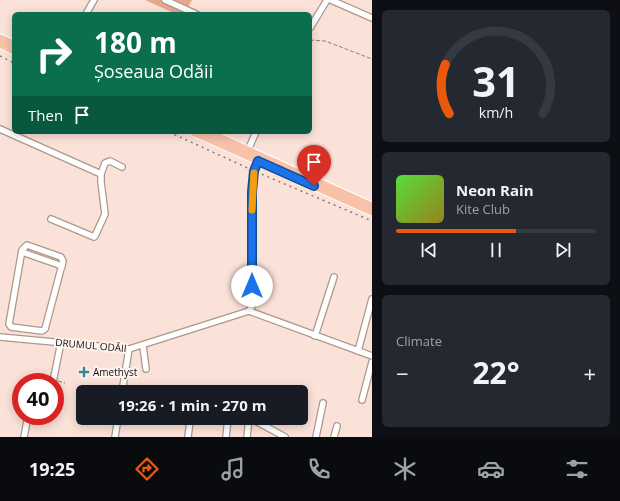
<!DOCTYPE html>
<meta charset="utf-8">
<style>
body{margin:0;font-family:"Open Sans",sans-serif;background:#242831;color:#f1f3f6;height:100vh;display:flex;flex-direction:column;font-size:15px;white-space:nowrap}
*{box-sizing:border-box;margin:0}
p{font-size:13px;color:#9ea1a6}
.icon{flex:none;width:22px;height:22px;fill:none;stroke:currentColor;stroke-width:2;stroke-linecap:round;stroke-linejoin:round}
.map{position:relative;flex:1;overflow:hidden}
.drawer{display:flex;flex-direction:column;gap:10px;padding:10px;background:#0d0f14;width:248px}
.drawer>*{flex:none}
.hud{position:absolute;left:12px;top:12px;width:300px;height:122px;border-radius:6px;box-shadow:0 2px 10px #0003;background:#0b6e4f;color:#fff;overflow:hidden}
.speed{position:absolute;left:12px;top:373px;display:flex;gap:8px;font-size:20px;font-weight:700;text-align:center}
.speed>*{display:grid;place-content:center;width:52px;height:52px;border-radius:50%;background:#171b24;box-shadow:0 2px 10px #0003;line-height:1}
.speed .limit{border:6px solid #d22;background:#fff;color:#111}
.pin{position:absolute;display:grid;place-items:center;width:34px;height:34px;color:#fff;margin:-41px -17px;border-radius:50% 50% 50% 0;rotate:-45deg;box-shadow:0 0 4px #0007}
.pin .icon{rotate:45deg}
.me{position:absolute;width:44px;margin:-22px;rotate:0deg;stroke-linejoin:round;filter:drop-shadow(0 0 3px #0008)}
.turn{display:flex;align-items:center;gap:14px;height:84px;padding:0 16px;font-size:18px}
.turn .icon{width:52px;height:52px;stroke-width:2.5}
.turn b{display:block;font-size:28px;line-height:34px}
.then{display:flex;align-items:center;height:38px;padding:0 16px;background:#0003;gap:8px;font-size:15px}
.big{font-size:30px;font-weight:700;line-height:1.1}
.drawer .card{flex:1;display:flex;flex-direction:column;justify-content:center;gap:6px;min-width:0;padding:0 14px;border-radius:6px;background:#242831}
.drawer .dial{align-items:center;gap:0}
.dial svg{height:104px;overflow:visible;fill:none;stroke:#363941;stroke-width:7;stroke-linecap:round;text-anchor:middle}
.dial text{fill:#f1f3f6;stroke:none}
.song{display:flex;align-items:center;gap:12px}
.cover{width:48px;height:48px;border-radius:6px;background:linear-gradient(135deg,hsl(110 70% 55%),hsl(50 70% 35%))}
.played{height:4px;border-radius:2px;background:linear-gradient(90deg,#ea580c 60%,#363941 60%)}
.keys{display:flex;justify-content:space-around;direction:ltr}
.heat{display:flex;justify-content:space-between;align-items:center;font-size:22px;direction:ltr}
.trip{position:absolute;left:76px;top:385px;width:232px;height:40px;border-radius:6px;background:#171b24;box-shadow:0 2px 10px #0003;font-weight:700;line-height:40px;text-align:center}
.tab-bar{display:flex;height:64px;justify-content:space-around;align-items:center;background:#090b0e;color:#9ea1a6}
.tab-bar .icon{width:28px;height:28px}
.tab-bar .active{color:#ea580c}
.tab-bar b{font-size:18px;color:#f1f3f6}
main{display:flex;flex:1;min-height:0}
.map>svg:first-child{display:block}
</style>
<main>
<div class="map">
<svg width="372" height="437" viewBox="0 0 372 437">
<rect width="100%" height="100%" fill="#fbe2d8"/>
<polygon fill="#e7a78c" points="145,0 192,0 184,14 176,14"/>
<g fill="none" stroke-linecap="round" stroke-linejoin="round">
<g stroke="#ad978d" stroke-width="8">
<g id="minor">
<polyline points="165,0 196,14"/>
<polyline points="331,0 372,18"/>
<polyline points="86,14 94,0"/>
<polyline points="310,28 327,0"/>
<polyline points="0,129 101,174"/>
<polyline points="248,150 256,132"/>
<polyline points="51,219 94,237 95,236 105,214 101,182 101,174 105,163 110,161 122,167"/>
<polygon points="27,245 61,257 63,261 45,329 42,331 11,327 9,324 22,250"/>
<polyline points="22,252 62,266"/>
<polyline points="249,311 252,306 253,299 252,192 254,171 258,161"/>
<polyline points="249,311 372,356"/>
<polyline points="315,336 334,277"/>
<polyline points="0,337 129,349 249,311"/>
<polyline points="143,346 146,369"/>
<polyline points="358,351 372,299"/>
<polyline points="53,382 61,342"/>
<polyline points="122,392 129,349"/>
<polyline points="362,400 372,362"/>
<polyline points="173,418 195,421 219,418"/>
<polyline points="250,418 285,437"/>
<polyline points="24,437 28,416"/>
<polyline points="115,437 118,418"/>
<polyline points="188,437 190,421"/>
<polyline points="226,437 228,418"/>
<polyline points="247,437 249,418"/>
<polyline points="316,437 323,403"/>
<polyline points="334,437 337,426"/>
</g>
</g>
<g stroke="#fff" stroke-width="9">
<g id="major">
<polyline points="0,38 14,44"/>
<polyline points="0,44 14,51"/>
<polyline points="193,132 372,212"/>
<polyline points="208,132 372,206"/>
</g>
</g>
<g stroke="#8f7e77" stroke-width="1" stroke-dasharray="4 2" stroke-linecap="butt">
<polyline points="310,40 325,41 372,59"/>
<polyline points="58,381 65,383"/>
</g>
<use href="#minor" stroke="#fff" stroke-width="5.5"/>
<use href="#major" stroke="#f8c1aa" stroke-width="7"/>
<g stroke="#8b7a74" stroke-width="1.5" stroke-dasharray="2 4" stroke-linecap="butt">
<polyline points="0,56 14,63"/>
<polyline points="169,132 254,171 372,221"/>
</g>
</g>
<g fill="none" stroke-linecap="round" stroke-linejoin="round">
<g stroke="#114b97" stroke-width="10">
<polyline id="route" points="252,286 252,192 254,171 258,161 314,186"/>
</g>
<use href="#route" stroke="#1a73e8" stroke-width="7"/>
<polyline stroke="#f59e0b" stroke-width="7" points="252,210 254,173"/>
</g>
<path fill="#3e8390" stroke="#fdf3ef" stroke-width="1.5" d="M82 366h4v4h4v4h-4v4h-4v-4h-4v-4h4z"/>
<g text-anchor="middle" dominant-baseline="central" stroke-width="4" stroke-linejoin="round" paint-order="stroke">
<g font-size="10" fill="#140c09" stroke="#fdf3ef">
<text transform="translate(91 345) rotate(5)">DRUMUL ODĂII</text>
</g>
<g font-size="10" fill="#140c09" stroke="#fdf3ef" text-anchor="start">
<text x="93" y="372">Amethyst</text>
</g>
</g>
</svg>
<div class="speed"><div class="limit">40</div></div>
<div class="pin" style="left:314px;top:186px;background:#d93025"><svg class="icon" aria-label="arrive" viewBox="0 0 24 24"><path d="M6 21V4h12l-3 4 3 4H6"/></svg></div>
<svg class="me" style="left:252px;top:286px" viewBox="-20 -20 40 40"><circle r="19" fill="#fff"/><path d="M0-13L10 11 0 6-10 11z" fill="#1a73e8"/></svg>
<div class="trip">19:26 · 1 min · 270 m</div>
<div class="hud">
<div class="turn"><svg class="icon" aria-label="right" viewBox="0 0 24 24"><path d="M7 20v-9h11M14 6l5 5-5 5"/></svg><div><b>180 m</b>Șoseaua Odăii</div></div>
<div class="then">Then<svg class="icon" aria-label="arrive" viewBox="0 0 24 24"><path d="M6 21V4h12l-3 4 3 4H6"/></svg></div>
</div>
</div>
<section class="drawer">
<div class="card dial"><svg viewBox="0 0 100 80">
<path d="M14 69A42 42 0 1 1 86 69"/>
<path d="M14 69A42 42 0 0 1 11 31" stroke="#ea580c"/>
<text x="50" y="56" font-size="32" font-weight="700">31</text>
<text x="50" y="72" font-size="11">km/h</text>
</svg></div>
<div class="card">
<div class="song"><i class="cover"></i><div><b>Neon Rain</b><p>Kite Club</p></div></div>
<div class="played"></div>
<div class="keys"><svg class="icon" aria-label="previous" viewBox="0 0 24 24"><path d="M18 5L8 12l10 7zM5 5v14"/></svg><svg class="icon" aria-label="pause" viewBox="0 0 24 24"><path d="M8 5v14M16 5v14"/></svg><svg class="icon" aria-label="next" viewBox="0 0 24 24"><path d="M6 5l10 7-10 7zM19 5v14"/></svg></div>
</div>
<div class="card"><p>Climate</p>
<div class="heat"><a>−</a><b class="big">22°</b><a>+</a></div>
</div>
</section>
</main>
<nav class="tab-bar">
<b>19:25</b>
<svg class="icon active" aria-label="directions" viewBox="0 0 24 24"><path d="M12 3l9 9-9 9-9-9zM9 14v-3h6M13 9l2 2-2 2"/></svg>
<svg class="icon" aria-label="music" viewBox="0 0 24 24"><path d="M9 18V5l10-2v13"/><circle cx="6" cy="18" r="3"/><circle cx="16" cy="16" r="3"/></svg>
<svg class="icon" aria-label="phone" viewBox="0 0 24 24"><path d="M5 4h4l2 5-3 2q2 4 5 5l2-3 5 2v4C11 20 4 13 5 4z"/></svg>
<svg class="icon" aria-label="climate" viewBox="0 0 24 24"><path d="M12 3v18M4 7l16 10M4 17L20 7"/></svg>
<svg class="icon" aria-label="car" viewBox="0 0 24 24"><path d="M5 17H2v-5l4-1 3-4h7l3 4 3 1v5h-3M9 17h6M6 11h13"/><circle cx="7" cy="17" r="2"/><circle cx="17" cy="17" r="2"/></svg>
<svg class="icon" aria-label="filters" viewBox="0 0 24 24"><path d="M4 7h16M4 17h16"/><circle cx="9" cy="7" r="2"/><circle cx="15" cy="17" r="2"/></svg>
</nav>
